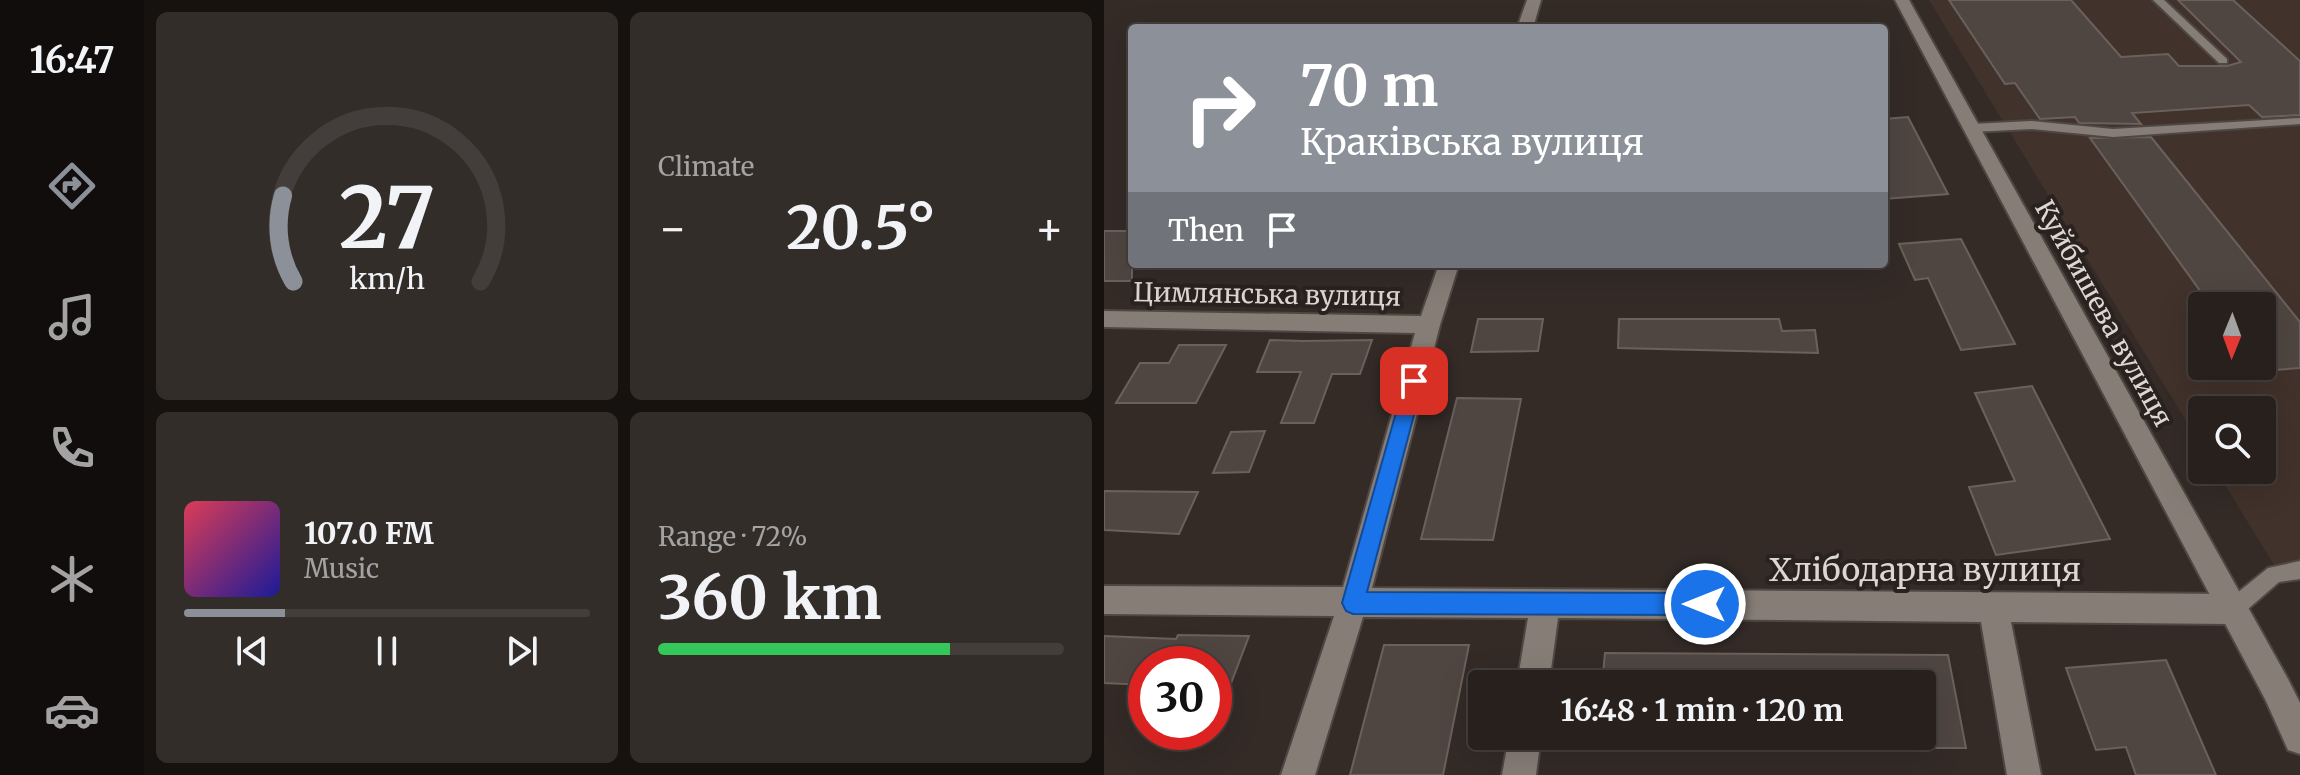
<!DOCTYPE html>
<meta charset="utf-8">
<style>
body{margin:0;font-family:Merriweather,serif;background:#332d2a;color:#f1f3f6;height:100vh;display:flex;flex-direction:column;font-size:30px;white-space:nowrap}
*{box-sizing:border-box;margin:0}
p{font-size:26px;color:#a4a3a4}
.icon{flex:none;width:44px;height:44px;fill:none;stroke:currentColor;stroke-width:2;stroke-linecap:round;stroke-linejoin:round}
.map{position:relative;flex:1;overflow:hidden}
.details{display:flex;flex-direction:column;gap:12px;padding:12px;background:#151210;width:960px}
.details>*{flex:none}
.banner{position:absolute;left:24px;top:24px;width:760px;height:244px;border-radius:8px;box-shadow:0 8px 32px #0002,0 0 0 2px #433e3b;background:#8c9099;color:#fff;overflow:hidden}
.needle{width:52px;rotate:181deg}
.controls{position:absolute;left:1084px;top:292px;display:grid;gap:16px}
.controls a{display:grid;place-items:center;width:88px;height:88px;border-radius:8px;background:#27201d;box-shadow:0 8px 32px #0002,0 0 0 2px #433e3b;font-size:40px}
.speed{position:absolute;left:24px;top:646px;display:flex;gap:16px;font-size:40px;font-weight:700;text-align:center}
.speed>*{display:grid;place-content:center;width:104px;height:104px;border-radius:50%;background:#27201d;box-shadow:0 8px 32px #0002,0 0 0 2px #433e3b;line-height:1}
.speed .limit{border:12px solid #d22;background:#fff;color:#111}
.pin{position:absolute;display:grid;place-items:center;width:68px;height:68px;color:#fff;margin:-34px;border-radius:16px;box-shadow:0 4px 12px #0006}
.me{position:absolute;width:88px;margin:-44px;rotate:270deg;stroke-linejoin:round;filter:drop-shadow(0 0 6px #0008)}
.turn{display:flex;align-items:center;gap:28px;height:168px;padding:0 40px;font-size:36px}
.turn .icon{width:104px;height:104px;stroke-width:2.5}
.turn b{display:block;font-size:56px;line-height:68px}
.then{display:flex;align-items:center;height:76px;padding:0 40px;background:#0003;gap:16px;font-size:30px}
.big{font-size:60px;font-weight:700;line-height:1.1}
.details .card{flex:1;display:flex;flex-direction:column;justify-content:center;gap:12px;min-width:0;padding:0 28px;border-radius:12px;background:#332d2a}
.details .dial{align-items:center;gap:0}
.dial svg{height:208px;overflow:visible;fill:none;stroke:#433e3b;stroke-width:7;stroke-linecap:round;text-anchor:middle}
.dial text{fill:#f1f3f6;stroke:none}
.song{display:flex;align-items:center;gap:24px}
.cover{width:96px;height:96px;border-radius:12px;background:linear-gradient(135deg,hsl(350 70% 55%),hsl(240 70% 35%))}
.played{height:8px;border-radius:4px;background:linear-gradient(90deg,#8c9099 25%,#433e3b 25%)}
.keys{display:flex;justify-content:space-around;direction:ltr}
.heat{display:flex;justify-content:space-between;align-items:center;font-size:44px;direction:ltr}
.charge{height:12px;border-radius:6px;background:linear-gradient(90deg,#34c759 72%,#433e3b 0)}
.details .tiles{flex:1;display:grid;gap:12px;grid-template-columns:repeat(2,1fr)}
.trip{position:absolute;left:364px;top:670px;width:468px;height:80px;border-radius:8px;background:#27201d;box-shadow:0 8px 32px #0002,0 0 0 2px #433e3b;font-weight:700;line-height:80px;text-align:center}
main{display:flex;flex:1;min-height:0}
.dock{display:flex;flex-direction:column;width:144px;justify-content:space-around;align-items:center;background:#100d0c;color:#a4a3a4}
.dock .icon{width:56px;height:56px}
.dock .on{color:#8c9099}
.dock b{font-size:36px;color:#f1f3f6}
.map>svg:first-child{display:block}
</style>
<main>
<nav class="dock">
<b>16:47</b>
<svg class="icon on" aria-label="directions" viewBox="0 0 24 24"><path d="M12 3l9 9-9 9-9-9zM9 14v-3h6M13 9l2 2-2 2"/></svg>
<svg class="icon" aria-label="music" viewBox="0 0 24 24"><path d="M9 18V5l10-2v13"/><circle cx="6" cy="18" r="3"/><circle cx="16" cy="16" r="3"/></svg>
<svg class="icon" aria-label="phone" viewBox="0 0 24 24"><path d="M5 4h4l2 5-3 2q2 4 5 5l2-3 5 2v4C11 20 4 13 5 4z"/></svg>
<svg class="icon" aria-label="climate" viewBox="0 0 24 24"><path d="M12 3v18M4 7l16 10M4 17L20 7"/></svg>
<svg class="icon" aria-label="car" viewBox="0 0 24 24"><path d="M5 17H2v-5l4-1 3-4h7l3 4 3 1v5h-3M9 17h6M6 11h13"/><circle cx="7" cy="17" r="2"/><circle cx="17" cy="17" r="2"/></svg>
</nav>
<section class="details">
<div class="tiles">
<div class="card dial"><svg viewBox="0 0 100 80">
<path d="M14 69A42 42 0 1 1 86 69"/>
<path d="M14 69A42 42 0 0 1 10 36" stroke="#8c9099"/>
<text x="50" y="56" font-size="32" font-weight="700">27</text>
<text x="50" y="72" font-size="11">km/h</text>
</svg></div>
<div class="card"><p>Climate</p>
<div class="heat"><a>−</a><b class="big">20.5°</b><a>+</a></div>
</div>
<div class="card">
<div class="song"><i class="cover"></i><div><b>107.0 FM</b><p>Music</p></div></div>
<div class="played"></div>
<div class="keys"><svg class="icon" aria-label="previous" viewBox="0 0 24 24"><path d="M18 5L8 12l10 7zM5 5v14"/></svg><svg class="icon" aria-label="pause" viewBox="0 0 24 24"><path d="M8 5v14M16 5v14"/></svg><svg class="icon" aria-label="next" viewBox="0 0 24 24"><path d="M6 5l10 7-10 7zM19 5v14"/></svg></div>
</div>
<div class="card"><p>Range · 72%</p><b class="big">360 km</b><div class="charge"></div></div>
</div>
</section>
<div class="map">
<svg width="1196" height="775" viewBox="0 0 1196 775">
<rect width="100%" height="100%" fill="#342b27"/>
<path fill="#41322b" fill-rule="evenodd" d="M825,0H1196V578H1178L1112,470H1158V410H1098V447ZM1098,306H1158V366H1098Z"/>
<g fill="#4f4641" stroke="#6b615c" stroke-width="2">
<polygon points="845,0 967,0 1017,57 1064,54 1075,66 1123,66 1137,62 1074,0 1129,0 1196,61 1196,115 1158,117 1145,105 1028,113 1037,124 975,123 971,117 936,119 911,83 901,84"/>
<polygon points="804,117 844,194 780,199 780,119"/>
<polygon points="1047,137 1196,322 1196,368 1158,371 1158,306 1107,306 986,138"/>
<rect x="0" y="231" width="28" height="50"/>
<polygon points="857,239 911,344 857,350 824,278 811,280 795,244"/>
<polygon points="374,319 439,319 434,351 367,352"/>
<polygon points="515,319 675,319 678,331 711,330 714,353 514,348"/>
<polygon points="166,340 200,341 268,340 256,374 228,374 210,423 177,423 197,372 153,372"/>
<polygon points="75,345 122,345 92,403 12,403 36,363 65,363"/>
<polygon points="928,386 1006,539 892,555 865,487 911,481 871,393"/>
<polygon points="353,398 417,399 389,540 317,539"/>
<polygon points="161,431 145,472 109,473 127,432"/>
<polygon points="0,491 94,492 75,534 0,530"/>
<polygon points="74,635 145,636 112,723 110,664 42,664 42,685 0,683 0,636 72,639"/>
<polygon points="280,645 365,645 339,775 246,775"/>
<polygon points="501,653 844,655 862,748 818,748 818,684 498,684"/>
<polygon points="1062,660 1112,775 1032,775 1022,747 992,750 962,668"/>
</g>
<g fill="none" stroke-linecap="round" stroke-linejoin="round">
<g stroke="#4e4743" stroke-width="4">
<g id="lane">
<polygon points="1049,0 1060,0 1123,59 1123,63 1115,63"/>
<polygon points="1196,118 1196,124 1009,137 927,129 868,132 862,128 868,124 927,121 1009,129"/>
<polygon points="1196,561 1196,579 1175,582 1136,616 1129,619 1122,616 1119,609 1122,602 1164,568"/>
</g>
</g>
<g stroke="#4e4743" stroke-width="4">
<g id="street">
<polygon points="423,0 437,0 429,28 413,28"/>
<polygon points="335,264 355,264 336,325 268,588 1129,594 1139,599 1144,609 1139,619 1129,624 907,622 937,775 903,775 877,622 454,618 445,684 413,684 424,618 259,617 211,775 177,775 230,616 0,614 0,586 239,587 311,333 0,327 0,311 317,316"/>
<polygon points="405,736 437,736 432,775 398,775"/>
</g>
</g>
<g stroke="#4e4743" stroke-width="4">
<polygon id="secondary" points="791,0 805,0 1184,679 1196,703 1196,754 1184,750 1162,701"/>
</g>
<use href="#lane" fill="#877d77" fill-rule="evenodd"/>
<use href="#street" fill="#877d77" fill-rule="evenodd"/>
<use href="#secondary" fill="#877d77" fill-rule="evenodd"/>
</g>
<polygon fill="#1a73e8" stroke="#114b97" stroke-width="2" points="310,374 319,381 263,592 601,593 609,597 612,604 609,612 601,615 249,614 242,611 238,603 301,381"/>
<g text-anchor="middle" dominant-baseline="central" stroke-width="8" stroke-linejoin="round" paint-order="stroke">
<g font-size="26" fill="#ddd7d4" stroke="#2a221e">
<text transform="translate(163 294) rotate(1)">Цимлянська вулиця</text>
<text transform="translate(1000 313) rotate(61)">Куйбишева вулиця</text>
</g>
<g font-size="32" fill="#ddd7d4" stroke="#2a221e">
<text x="821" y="570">Хлібодарна вулиця</text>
</g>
</g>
</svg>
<div class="controls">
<a><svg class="needle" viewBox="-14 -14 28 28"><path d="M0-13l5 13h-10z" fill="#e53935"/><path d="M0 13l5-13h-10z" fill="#a4a3a4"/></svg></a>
<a><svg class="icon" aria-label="search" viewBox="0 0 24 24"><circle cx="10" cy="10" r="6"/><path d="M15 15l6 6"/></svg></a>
</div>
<div class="speed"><div class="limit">30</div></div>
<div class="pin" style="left:310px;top:381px;background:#d93025"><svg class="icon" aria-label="arrive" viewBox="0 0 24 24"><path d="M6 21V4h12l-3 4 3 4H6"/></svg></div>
<svg class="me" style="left:601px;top:604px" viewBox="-20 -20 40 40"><circle r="17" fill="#1a73e8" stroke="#fff" stroke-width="3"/><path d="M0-11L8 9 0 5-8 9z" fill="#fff"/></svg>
<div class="trip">16:48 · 1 min · 120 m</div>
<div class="banner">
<div class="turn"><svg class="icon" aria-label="right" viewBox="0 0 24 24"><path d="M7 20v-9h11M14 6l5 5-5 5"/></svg><div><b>70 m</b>Краківська вулиця</div></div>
<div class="then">Then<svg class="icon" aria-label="arrive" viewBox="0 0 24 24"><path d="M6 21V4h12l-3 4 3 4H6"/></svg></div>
</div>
</div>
</main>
